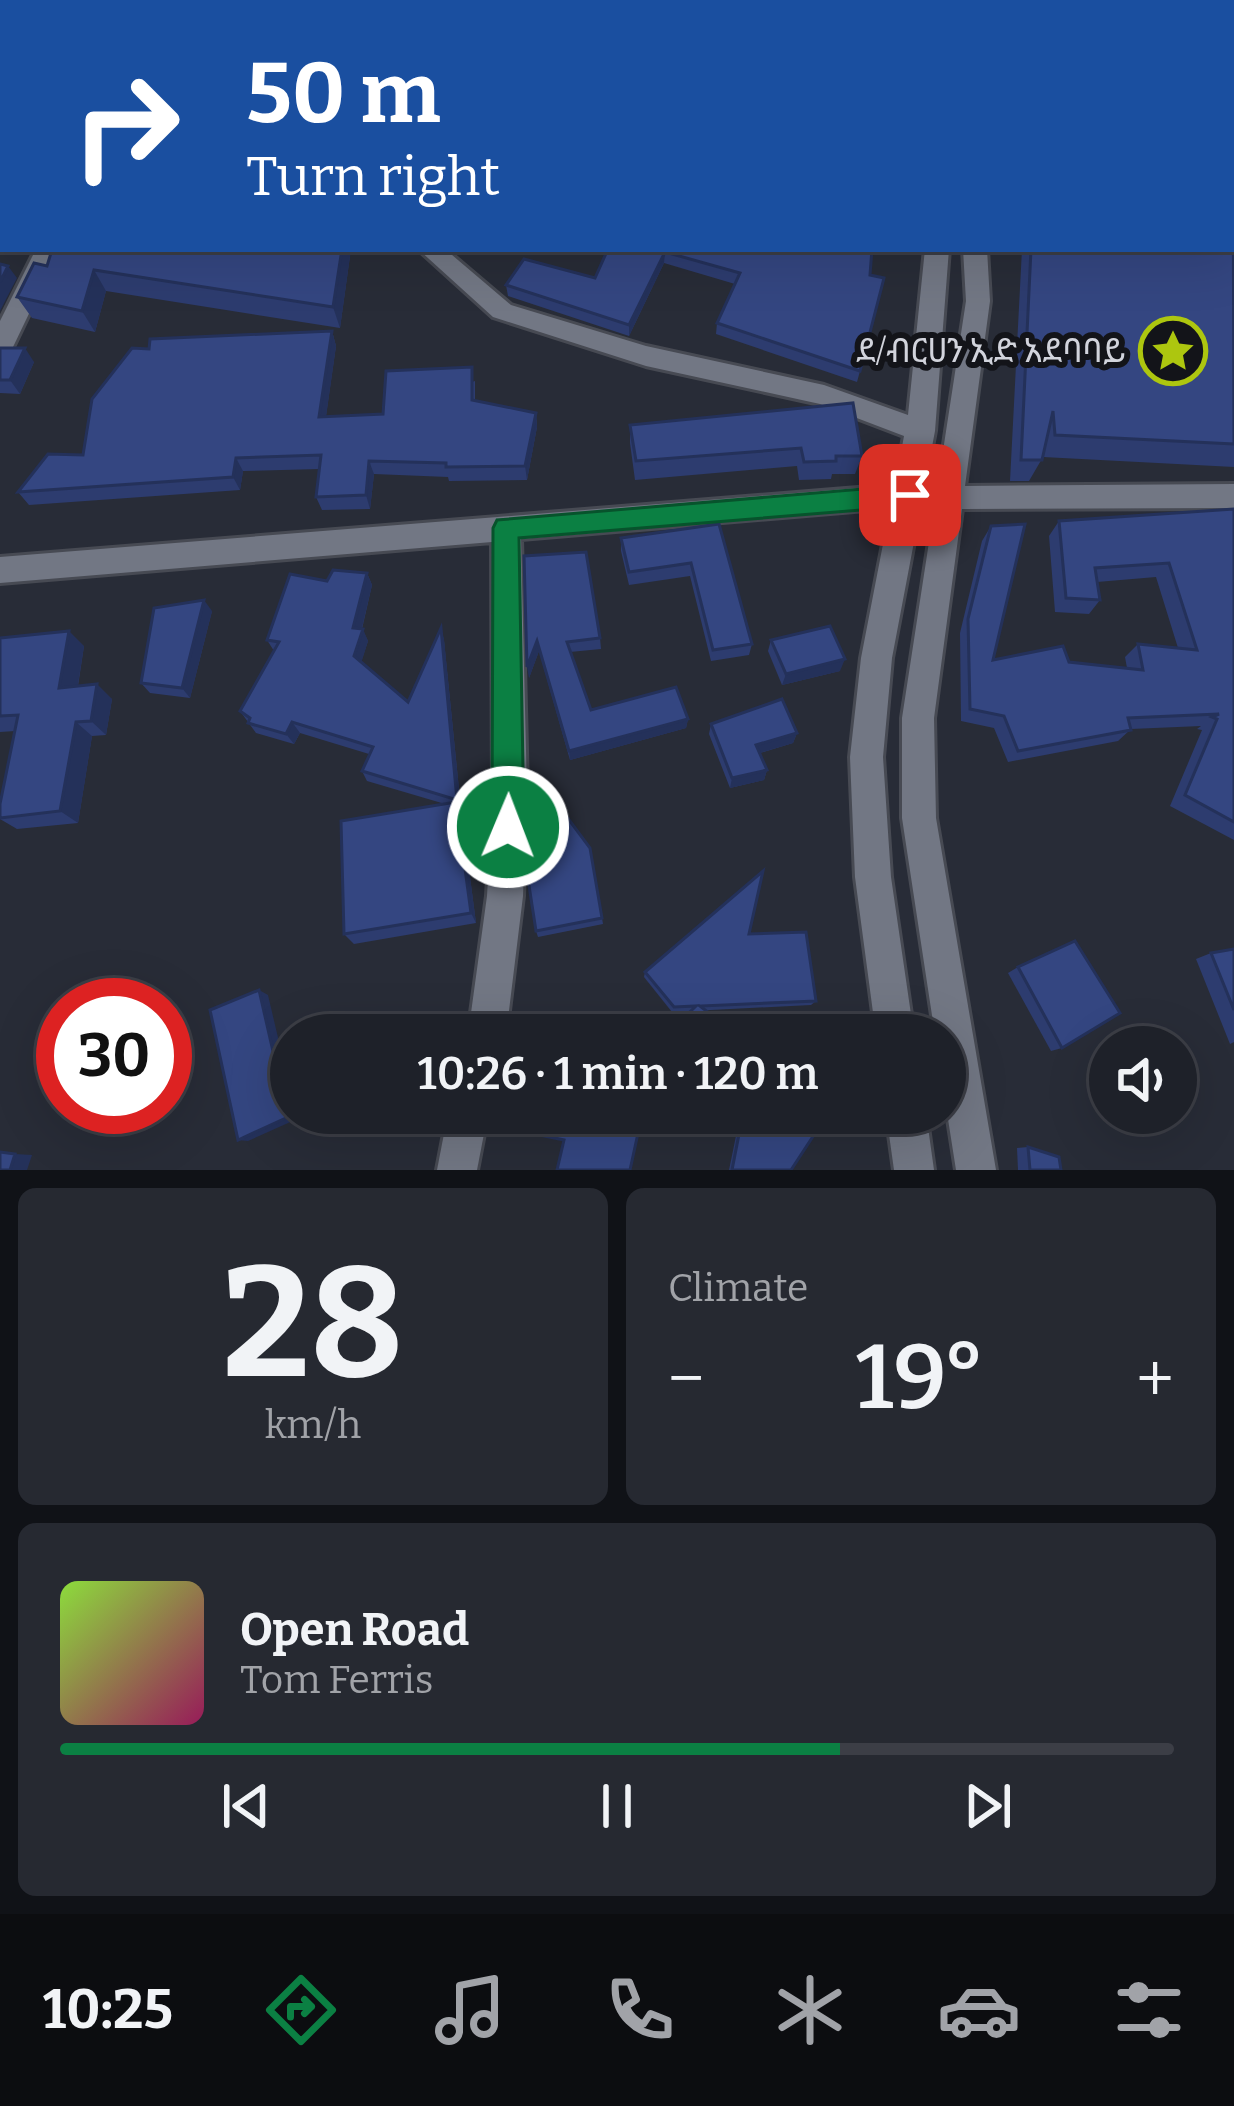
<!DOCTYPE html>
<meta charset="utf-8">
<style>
body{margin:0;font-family:Bitter,"Noto Sans Ethiopic",serif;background:#262931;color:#f1f3f6;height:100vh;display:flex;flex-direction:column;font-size:45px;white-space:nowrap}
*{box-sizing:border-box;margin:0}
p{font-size:39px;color:#a1a3a8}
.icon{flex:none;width:66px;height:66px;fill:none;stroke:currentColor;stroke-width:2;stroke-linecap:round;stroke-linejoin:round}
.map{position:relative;height:1170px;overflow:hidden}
.sheet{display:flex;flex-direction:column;gap:18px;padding:18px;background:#101217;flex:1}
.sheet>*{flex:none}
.guide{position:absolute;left:0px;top:0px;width:1236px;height:252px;box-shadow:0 12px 48px #0002,0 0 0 3px #3c3e46;background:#1a4fa0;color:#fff;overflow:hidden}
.controls{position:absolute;left:1089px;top:1026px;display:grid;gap:24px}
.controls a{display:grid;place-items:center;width:108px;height:108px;border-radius:50%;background:#1e2129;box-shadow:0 12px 48px #0002,0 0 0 3px #3c3e46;font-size:60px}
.speed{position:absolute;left:36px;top:978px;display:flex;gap:24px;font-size:60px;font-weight:700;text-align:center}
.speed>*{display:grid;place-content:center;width:156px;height:156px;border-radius:50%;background:#1e2129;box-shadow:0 12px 48px #0002,0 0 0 3px #3c3e46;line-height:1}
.speed .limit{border:18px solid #d22;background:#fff;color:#111}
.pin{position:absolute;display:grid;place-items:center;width:102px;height:102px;color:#fff;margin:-51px;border-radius:24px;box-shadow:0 6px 18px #0006}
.me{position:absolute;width:132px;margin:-66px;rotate:1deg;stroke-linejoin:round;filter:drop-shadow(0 0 9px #0008)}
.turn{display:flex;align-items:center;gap:42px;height:252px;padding:0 48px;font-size:54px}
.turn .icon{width:156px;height:156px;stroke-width:2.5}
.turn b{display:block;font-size:84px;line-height:102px}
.big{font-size:90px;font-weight:600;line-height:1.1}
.sheet .card{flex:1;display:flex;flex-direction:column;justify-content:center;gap:18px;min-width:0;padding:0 42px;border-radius:18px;background:#262931}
.sheet .dial{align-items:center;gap:0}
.dial b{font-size:156px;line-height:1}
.song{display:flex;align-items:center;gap:36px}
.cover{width:144px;height:144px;border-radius:18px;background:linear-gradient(135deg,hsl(90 70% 55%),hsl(330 70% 35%))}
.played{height:12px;border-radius:6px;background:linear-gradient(90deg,#0b8043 70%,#3c3e46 70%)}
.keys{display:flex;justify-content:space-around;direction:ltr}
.heat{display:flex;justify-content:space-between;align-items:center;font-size:66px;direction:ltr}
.sheet .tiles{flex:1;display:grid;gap:18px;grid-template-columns:1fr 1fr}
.card:last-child{grid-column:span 2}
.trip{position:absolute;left:270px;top:1014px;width:696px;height:120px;border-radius:60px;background:#1e2129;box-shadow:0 12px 48px #0002,0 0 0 3px #3c3e46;font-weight:600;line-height:120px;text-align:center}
.tabs{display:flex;height:192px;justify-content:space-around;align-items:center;background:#0c0d10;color:#a1a3a8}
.tabs .icon{width:84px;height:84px}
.tabs .active{color:#0b8043}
.tabs b{font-size:54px;color:#f1f3f6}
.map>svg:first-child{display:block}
</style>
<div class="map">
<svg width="1234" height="1170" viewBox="0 0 1234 1170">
<rect width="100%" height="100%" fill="#282c37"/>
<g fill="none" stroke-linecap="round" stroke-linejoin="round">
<g stroke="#474a53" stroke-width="6">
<g id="minor">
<polygon points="100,0 120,0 122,3 102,3"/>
<polygon points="923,0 943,0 944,3 924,3"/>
<rect x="948" y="0" width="20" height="3"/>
<polygon points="36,249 60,249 13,347 0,356 0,321"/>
<polygon points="418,249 445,249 511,305 646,346 824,385 908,415 925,249 949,249 935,431 892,658 883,757 891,877 914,1035 876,1035 855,877 850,757 861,658 890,508 521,539 527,792 523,896 506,1035 468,1035 487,896 493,792 492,542 0,583 0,557 895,485 904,436 820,404 646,366 493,317"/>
<polygon points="963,249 987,249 990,301 965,486 1234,484 1234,508 962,509 934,718 936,818 996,1170 956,1170 945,1100 945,1035 935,1035 902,818 902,718 966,301"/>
<polygon points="448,1113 488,1113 477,1170 437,1170"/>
<polygon points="886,1113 926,1113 934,1170 894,1170"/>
</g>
</g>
<g stroke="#474a53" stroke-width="6">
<g id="highway">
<polygon points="19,0 48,0 17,3"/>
<polygon points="3,8 3,22 0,23 0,9"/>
</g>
</g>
<use href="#minor" fill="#727784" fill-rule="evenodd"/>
<use href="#highway" fill="#8198d7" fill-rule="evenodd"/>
</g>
<g fill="#2d3c6f">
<polygon points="989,0 1234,0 1234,74 1233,3 991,3"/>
<polygon points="1234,132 1234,467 1043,457 1029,481 1010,481 1022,249 1233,249"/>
<polygon points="84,249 351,249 340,328 106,291 95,332 32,318 17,297"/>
<polygon points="608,249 872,249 860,371 857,382 716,334 717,323 735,284 664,263 629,336 508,296 506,285 595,278"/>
<polygon points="332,331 336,346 326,416 383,414 475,381 475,400 536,413 537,427 527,480 449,481 448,477 374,474 370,509 322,510 316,497 320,469 243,471 240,490 29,505 18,492 83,455 149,349"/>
<polygon points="0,348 34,362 20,394 0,393"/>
<polygon points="630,425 862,456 855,474 832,474 831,479 799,480 797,466 635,480 630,443"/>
<polygon points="1234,509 1234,840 1170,806 1202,730 1197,729 1201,726 1131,729 1118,741 1008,762 994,728 961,721 960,633 982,541 991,526 993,660 1069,662 1127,668 1125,657 1138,644 1178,648 1156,577 1097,582 1100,600 1089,614 1055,612 1049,536 1059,521"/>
<polygon points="719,524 752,644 749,655 711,661 690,576 629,585 621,551 621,538"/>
<polygon points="524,556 600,638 601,649 570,652 591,710 688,719 686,728 570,760 539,651 529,678"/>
<polygon points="367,573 372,585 362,629 368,641 361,662 408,702 441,628 444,640 461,809 459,809 462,816 476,923 354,944 344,934 445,804 367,781 362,771 369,754 300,733 294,744 256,733 240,711 274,651 267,640 327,581"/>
<polygon points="212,611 190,698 150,693 141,683"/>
<polygon points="0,638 84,646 78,686 112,699 106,735 92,736 78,823 17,829 0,819 0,804 15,731 0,732"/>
<polygon points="771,640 840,671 782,685 768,651"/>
<polygon points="711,724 797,733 793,743 760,753 767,770 764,780 730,788 709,734"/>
<polygon points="602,918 603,924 538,937 536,931"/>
<polygon points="749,934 816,1001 811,1005 672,1012 644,977 645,972"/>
<polygon points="1234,949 1234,1042 1230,1044 1196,959 1211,953"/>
<polygon points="1018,967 1062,1048 1051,1051 1008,973"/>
<polygon points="715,1113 825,1113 791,1170 729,1170 737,1131"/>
<polygon points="1028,1147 1061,1170 1018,1170 1017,1148"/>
</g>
<g fill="#24315a">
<polygon points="3,180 3,212 0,214 0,182"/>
<polygon points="342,249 351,249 340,328 333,307"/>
<polygon points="665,252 664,263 629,336 629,325"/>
<polygon points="8,266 17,278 0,311 0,282"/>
<polygon points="94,270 106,291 95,332 82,311"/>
<polygon points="332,331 336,346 324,431 319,417"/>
<polygon points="25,348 34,362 20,394 10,380"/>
<polygon points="536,413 537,427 527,480 525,466"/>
<polygon points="236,458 243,471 240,490 233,477"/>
<polygon points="369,461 374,474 370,509 366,495"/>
<polygon points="367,573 372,585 359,640 353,628"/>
<polygon points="204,600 212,611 190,698 182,688"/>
<polygon points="441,628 444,640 461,809 457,800"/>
<polygon points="363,629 368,641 360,667 354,656"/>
<polygon points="69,631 84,646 75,703 59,688"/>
<polygon points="537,641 539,651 529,678 527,667"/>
<polygon points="845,659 840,671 782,685 786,674"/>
<polygon points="97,684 112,699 106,735 91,721"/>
<polygon points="688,719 686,728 570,760 569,751"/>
<polygon points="76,722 92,736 78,823 60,811"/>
<polygon points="292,722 300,733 294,744 286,734"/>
<polygon points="797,733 793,743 753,755 756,745"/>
<polygon points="767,770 764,780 730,788 732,778"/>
<polygon points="456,802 462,816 476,923 471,913"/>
<polygon points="259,990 268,995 291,1093 291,1113 296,1113 297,1119 248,1141 238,1140"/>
<polygon points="15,1154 32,1155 27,1170 10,1170"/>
</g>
<g fill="#344681" stroke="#24315a" stroke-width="3">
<rect x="148" y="0" width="48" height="3"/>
<polygon points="301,0 676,0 675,3 294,3"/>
<rect x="834" y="0" width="72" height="3"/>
<polygon points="1010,0 1157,0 1158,3 1012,3"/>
<polygon points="3,83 3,180 0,182 0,85"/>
<polygon points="1233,132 1234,444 1055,435 1053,411 1042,460 1021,460 1031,249 1233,249"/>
<polygon points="84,249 342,249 333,307 94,270 82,311 17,297 34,263 47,266 51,253"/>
<polygon points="608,249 872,249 870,275 884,278 860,371 717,323 740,273 665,252 629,325 506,285 524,259 595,278"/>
<polygon points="0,264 8,266 0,282"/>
<polygon points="332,331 319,417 383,414 386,371 472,367 472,400 536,413 525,466 446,467 446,463 369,461 366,495 316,497 321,455 236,458 233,477 18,492 48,454 83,455 92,399 132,348 149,349 150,339"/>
<polygon points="0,348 25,348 10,380 0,380"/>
<polygon points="853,403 862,456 836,456 836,461 804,462 801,448 636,461 630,425"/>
<polygon points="1234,509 1234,822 1185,795 1217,719 1212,717 1219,714 1128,718 1131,730 1018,751 1004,716 970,709 968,619 991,526 1025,524 993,660 1063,646 1069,662 1143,670 1138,644 1197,650 1169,563 1095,568 1100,600 1066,598 1059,521"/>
<polygon points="719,524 752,644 713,650 691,563 629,572 621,538"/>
<polygon points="586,552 600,638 567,642 591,710 676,687 688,719 569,751 537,641 527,667 524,556"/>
<polygon points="333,570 367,573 353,628 363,629 354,656 408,702 441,628 457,800 362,771 373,747 292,722 286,734 248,723 250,718 240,711 279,642 267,640 290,574 327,581"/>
<polygon points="204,600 182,688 141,683 154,608"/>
<polygon points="830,626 845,659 786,674 771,640"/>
<polygon points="69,631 59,688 97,684 91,721 76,722 60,811 0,818 0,804 18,715 0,716 0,638"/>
<polygon points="782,699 797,733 756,745 767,770 732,778 711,724"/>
<polygon points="456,802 471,913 344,934 341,821"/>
<polygon points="558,805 590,848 602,918 536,931 526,866 528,810"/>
<polygon points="763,871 749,934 806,932 816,1001 700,1006 737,1035 666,1035 696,1006 674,1007 645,972"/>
<polygon points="1075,941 1120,1013 1062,1048 1018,967"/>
<polygon points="1234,949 1234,1010 1211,953"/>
<polygon points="259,990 288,1117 238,1140 210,1010"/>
<polygon points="485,1113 601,1113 640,1124 630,1170 557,1170 564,1140 487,1124"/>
<polygon points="720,1113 825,1113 827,1115 791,1170 732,1170 740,1129"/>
<polygon points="1028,1147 1059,1157 1061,1170 1030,1170"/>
<polygon points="0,1152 15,1154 10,1170 0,1170"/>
</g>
<polygon fill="#0b8043" stroke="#07532c" stroke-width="3" points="910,485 923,495 910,506 519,538 524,827 519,838 508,842 497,838 492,827 493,528 497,520"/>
<defs>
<g id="sight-ring" transform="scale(3.45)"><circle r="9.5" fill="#131419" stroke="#adc60f" stroke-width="1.5"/><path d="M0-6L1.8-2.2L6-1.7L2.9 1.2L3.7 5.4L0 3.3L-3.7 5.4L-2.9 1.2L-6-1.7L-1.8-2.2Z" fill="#adc60f"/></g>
</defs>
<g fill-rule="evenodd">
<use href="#sight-ring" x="1173" y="351"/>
</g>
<g text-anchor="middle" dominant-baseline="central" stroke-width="12" stroke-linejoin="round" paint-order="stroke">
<g font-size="33" fill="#d2d4dc" stroke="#131419" text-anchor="end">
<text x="1126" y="351">ደ/ብርሀን ኢድ አደባባይ</text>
</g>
</g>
</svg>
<div class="controls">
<a><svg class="icon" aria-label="sound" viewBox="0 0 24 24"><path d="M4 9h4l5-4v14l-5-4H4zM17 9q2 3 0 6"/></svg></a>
</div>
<div class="speed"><div class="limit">30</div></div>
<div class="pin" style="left:910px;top:495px;background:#d93025"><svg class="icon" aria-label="arrive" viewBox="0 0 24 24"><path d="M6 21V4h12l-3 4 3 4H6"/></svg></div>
<svg class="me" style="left:508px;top:827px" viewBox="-20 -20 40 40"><circle r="17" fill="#0b8043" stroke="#fff" stroke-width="3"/><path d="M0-11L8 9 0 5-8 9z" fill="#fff"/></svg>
<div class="trip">10:26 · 1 min · 120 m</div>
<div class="guide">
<div class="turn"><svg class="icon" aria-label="right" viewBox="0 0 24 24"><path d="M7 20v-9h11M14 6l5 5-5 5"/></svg><div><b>50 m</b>Turn right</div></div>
</div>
</div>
<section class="sheet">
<div class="tiles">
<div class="card dial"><b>28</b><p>km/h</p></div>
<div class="card"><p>Climate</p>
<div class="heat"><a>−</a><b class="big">19°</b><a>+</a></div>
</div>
<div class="card">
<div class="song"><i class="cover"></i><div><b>Open Road</b><p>Tom Ferris</p></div></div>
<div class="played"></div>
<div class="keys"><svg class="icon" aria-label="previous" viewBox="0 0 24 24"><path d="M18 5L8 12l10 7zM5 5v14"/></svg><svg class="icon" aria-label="pause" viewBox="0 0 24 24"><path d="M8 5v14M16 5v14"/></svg><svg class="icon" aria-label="next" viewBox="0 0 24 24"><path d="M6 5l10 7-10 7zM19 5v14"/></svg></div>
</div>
</div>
</section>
<nav class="tabs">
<b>10:25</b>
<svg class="icon active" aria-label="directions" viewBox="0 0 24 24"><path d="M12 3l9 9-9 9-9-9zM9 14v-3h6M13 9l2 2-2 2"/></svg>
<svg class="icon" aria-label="music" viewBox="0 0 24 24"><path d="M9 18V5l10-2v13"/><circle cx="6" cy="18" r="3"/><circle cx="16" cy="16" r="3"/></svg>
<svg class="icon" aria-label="phone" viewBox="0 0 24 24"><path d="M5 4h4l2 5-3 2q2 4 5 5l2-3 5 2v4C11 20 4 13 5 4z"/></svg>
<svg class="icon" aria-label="climate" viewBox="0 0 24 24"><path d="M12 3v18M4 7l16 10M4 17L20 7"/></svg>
<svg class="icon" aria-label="car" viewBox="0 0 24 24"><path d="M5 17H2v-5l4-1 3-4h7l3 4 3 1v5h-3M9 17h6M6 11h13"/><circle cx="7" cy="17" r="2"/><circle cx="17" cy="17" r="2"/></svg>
<svg class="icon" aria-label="filters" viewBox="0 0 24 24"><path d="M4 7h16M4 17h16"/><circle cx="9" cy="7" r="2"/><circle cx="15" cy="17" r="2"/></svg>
</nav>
